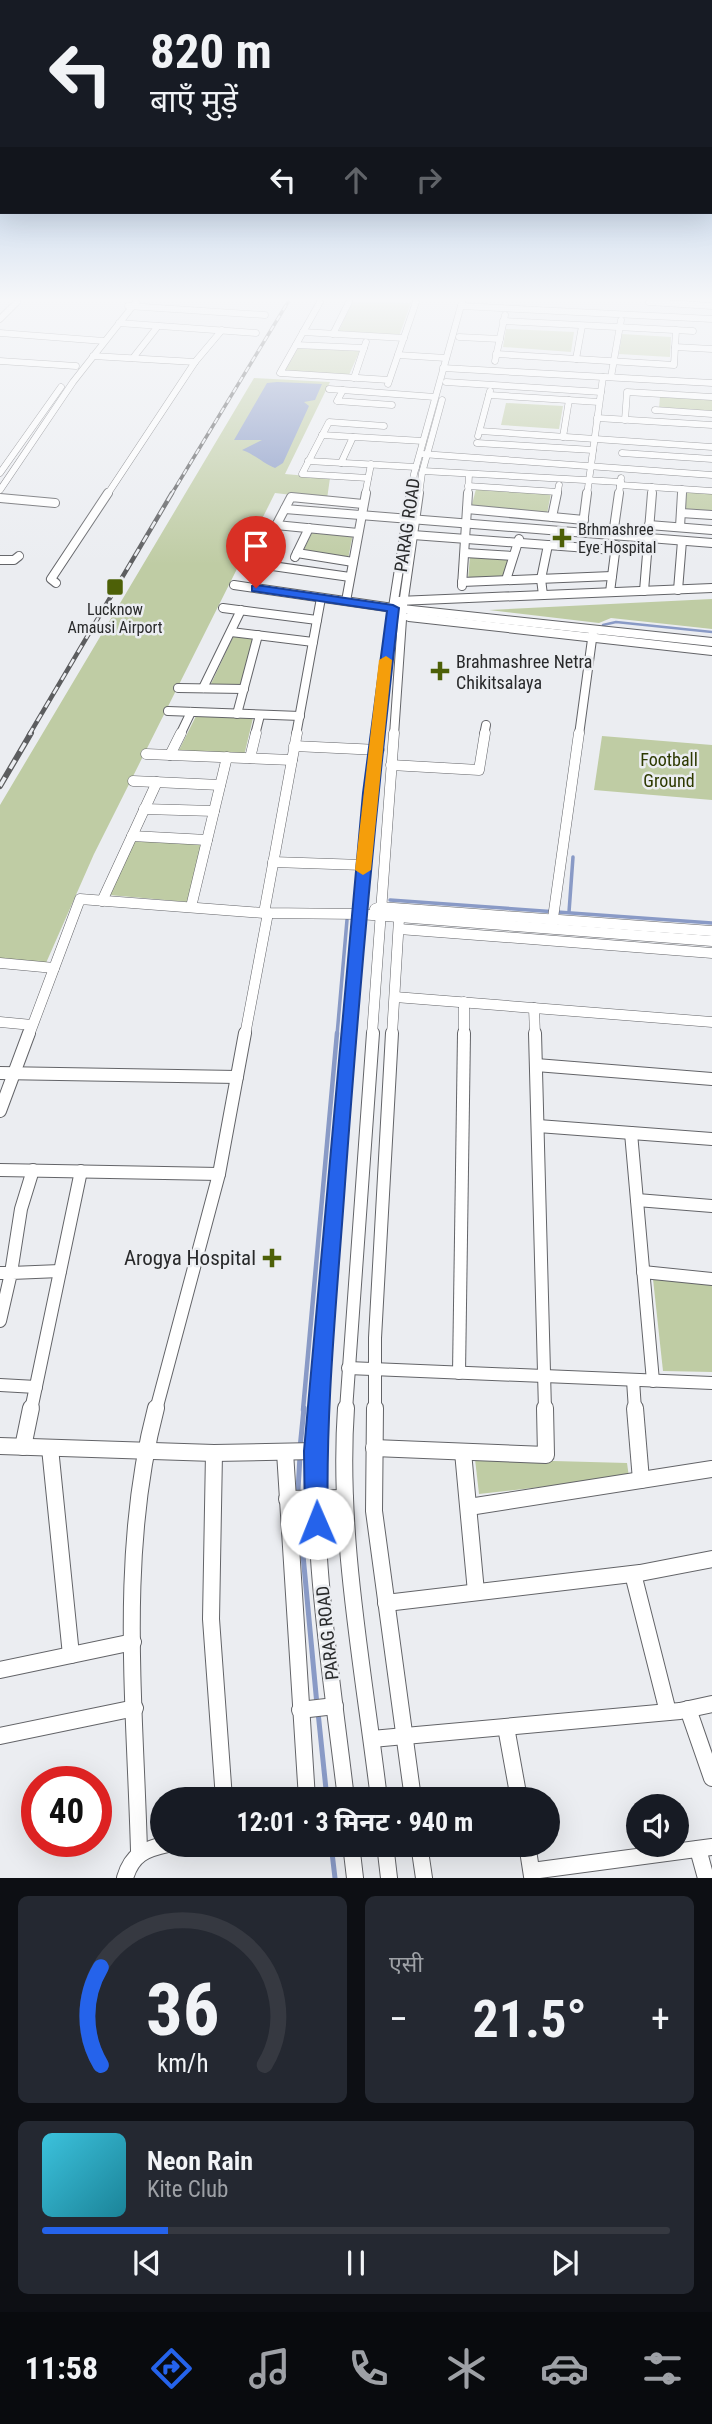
<!DOCTYPE html>
<html lang="hi">
<meta charset="utf-8">
<style>
body{margin:0;font-family:"Roboto Condensed","Noto Sans Devanagari",sans-serif;background:#242831;color:#f1f3f6;height:100vh;display:flex;flex-direction:column;font-size:26px;white-space:nowrap}
*{box-sizing:border-box;margin:0}
p{font-size:23px;color:#9ea1a6}
.icon{flex:none;width:38px;height:38px;fill:none;stroke:currentColor;stroke-width:2;stroke-linecap:round;stroke-linejoin:round}
.map{position:relative;height:1878px;overflow:hidden}
.panel{display:flex;flex-direction:column;gap:18px;padding:18px;background:#0d0f14;flex:1}
.panel>*{flex:none}
.hud{position:absolute;left:0px;top:0px;width:712px;height:214px;box-shadow:0 7px 28px #0002;background:#171b24;color:#f1f3f6;overflow:hidden}
.tools{position:absolute;left:626px;top:1794px;display:grid;gap:14px}
.tools a{display:grid;place-items:center;width:63px;height:63px;border-radius:50%;background:#171b24;box-shadow:0 7px 28px #0002;font-size:35px}
.speed{position:absolute;left:21px;top:1766px;display:flex;gap:14px;font-size:35px;font-weight:700;text-align:center}
.speed>*{display:grid;place-content:center;width:91px;height:91px;border-radius:50%;background:#171b24;box-shadow:0 7px 28px #0002;line-height:1}
.speed .limit{border:10px solid #d22;background:#fff;color:#111}
.pin{position:absolute;display:grid;place-items:center;width:60px;height:60px;color:#fff;margin:-72px -30px;border-radius:50% 50% 50% 0;rotate:-45deg;box-shadow:0 0 7px #0007}
.pin .icon{rotate:45deg}
.me{position:absolute;width:77px;margin:-38px;rotate:359deg;stroke-linejoin:round;filter:drop-shadow(0 0 5px #0008)}
.turn{display:flex;align-items:center;gap:24px;height:147px;padding:0 35px;font-size:32px}
.turn .icon{width:91px;height:91px;stroke-width:2.5}
.turn b{display:block;font-size:49px;line-height:60px}
.lanes{display:flex;align-items:center;height:66px;padding:0 35px;background:#0003;justify-content:center;gap:35px;direction:ltr}
.lanes .off{opacity:.35}
.big{font-size:52px;font-weight:700;line-height:1.1}
.panel .card{flex:1;display:flex;flex-direction:column;justify-content:center;gap:10px;min-width:0;padding:0 24px;border-radius:10px;background:#242831}
.panel .dial{align-items:center;gap:0}
.dial svg{height:182px;overflow:visible;fill:none;stroke:#363941;stroke-width:7;stroke-linecap:round;text-anchor:middle}
.dial text{fill:#f1f3f6;stroke:none}
.song{display:flex;align-items:center;gap:21px}
.cover{width:84px;height:84px;border-radius:10px;background:linear-gradient(135deg,hsl(190 70% 55%),hsl(190 70% 35%))}
.played{height:7px;border-radius:4px;background:linear-gradient(90deg,#2563eb 20%,#363941 20%)}
.keys{display:flex;justify-content:space-around;direction:ltr}
.heat{display:flex;justify-content:space-between;align-items:center;font-size:38px;direction:ltr}
.panel .tiles{flex:1;display:grid;gap:18px;grid-template-columns:1fr 1fr}
.card:last-child{grid-column:span 2}
.trip{position:absolute;left:150px;top:1787px;width:410px;height:70px;border-radius:35px;background:#171b24;box-shadow:0 7px 28px #0002;font-weight:700;line-height:70px;text-align:center}
.menu{display:flex;height:112px;justify-content:space-around;align-items:center;background:#090b0e;color:#9ea1a6}
.menu .icon{width:49px;height:49px}
.menu .on{color:#2563eb}
.menu b{font-size:32px;color:#f1f3f6}
.map>svg:first-child{display:block}
</style>
<div class="map">
<svg width="712" height="1878" viewBox="0 0 712 1878">
<rect width="100%" height="100%" fill="#ebedf1"/>
<g fill="#bfcca4">
<polygon points="352,302 411,303 399,336 338,333"/>
<polygon points="506,329 574,332 571,352 503,347"/>
<polygon points="622,334 671,337 670,357 619,354"/>
<polygon points="299,346 360,350 349,375 285,371"/>
<polygon points="254,378 330,382 285,474 330,478 327,499 275,493 94,854 46,963 0,958 0,805"/>
<polygon points="660,396 712,399 712,412 659,409"/>
<polygon points="506,403 563,406 559,429 501,425"/>
<polygon points="476,489 551,493 547,514 471,508"/>
<polygon points="685,491 712,493 712,514 683,512"/>
<polygon points="313,531 353,534 348,559 302,553"/>
<polygon points="470,556 508,559 503,578 468,580"/>
<polygon points="712,599 712,629 611,618 599,623 489,610"/>
<polygon points="234,635 253,637 241,686 210,686"/>
<polygon points="196,716 253,718 244,756 177,754"/>
<polygon points="602,736 712,745 712,800 594,790"/>
<polygon points="134,840 202,843 188,902 109,895"/>
<polygon points="653,1279 712,1284 712,1372 663,1371"/>
<polygon points="475,1459 627,1463 629,1477 479,1494"/>
</g>
<path fill="#899ac6" d="M277,382L322,384L315,400L304,402L309,406L283,463L275,468C261,462 256,455 242,450L262,440H234L267,383Z"/>
<g fill="none" stroke-linecap="round" stroke-linejoin="round">
<polyline stroke="#899ac6" stroke-width="2.5" points="603,625 616,622 712,632"/>
<g stroke="#899ac6" stroke-width="3.5">
<polyline points="390,900 712,923"/>
<polyline points="569,912 573,857"/>
<polyline points="337,1035 347,920"/>
</g>
<polyline stroke="#899ac6" stroke-width="4.5" points="303,1410 337,1033"/>
<g stroke="#899ac6" stroke-width="5">
<polyline points="300,1448 304,1408"/>
<polyline points="298,1490 300,1456"/>
<polyline points="299,1512 317,1705"/>
<polyline points="318,1712 327,1799"/>
<polyline points="331,1844 335,1878"/>
</g>
<g stroke="#636468" stroke-width="7">
<g id="minor-far4">
<polyline points="320,302 280,373 389,380"/>
<polyline points="649,302 712,306"/>
<polyline points="128,306 265,315"/>
<polyline points="461,306 712,319"/>
<polyline points="0,319 17,302"/>
<polyline points="503,321 693,331"/>
<polyline points="119,323 256,333"/>
<polyline points="303,332 404,338"/>
<polyline points="0,333 104,341"/>
<polyline points="333,334 349,302"/>
<polyline points="459,337 500,339"/>
<polyline points="296,345 364,348"/>
<polyline points="675,347 712,349"/>
<polyline points="496,354 674,365 676,330"/>
<polyline points="398,355 446,358"/>
<polyline points="93,356 195,362"/>
<polyline points="133,358 158,326"/>
<polyline points="576,359 582,326"/>
<polyline points="0,361 76,366"/>
<polyline points="495,361 505,315"/>
<polyline points="443,368 712,383"/>
<polyline points="611,377 621,320"/>
<polyline points="354,378 366,342"/>
<polyline points="446,382 601,392"/>
<polyline points="388,384 416,302"/>
<polyline points="329,389 435,397"/>
<polyline points="343,390 337,401 392,405"/>
<polyline points="489,395 599,402"/>
<polyline points="655,410 712,414"/>
<polyline points="597,418 712,425"/>
<polyline points="625,420 627,392 712,397"/>
<polyline points="480,431 712,447"/>
<polyline points="322,435 423,441"/>
<polyline points="478,436 490,391"/>
<polyline points="563,437 569,400"/>
<polyline points="477,443 593,450"/>
<polyline points="622,453 712,459"/>
<polyline points="422,454 712,475"/>
<polyline points="308,461 416,467"/>
<polyline points="341,463 353,437"/>
<polyline points="423,471 621,482"/>
<polyline points="0,473 61,387"/>
<polyline points="368,478 302,474 329,422 384,426"/>
<polyline points="620,485 712,491"/>
<polyline points="468,486 558,492"/>
<polyline points="0,490 73,382 136,302"/>
<polyline points="107,495 195,362 222,330"/>
<polyline points="365,495 371,464"/>
<polyline points="411,495 414,474 462,302"/>
<polyline points="419,495 422,473 442,400"/>
<polyline points="468,495 469,474"/>
<polyline points="557,495 559,485"/>
<polyline points="587,495 603,377"/>
<polyline points="619,495 621,478"/>
<polyline points="651,495 652,487"/>
<polyline points="682,495 682,489"/>
</g>
</g>
<g stroke="#636468" stroke-width="10">
<g id="minor-far3">
<polyline points="0,498 55,503"/>
<polyline points="285,509 712,543"/>
<polyline points="467,509 584,520"/>
<polyline points="681,513 712,515"/>
<polyline points="552,517 557,493"/>
<polyline points="276,525 358,533"/>
<polyline points="649,525 712,530"/>
<polyline points="680,527 682,493"/>
<polyline points="582,532 587,493"/>
<polyline points="413,535 614,550"/>
<polyline points="613,535 619,493"/>
<polyline points="297,553 353,562"/>
<polyline points="465,553 513,556"/>
<polyline points="295,557 309,528"/>
<polyline points="0,560 14,560 19,556"/>
<polyline points="244,562 350,577"/>
<polyline points="256,564 291,497 363,504"/>
<polyline points="506,580 519,539"/>
<polyline points="462,582 612,576"/>
<polyline points="56,583 51,579 108,493"/>
<polyline points="234,585 393,608 712,642"/>
<polyline points="462,586 468,493"/>
<polyline points="678,590 682,541"/>
<polyline points="644,591 652,493"/>
<polyline points="610,592 616,545"/>
<polyline points="543,595 541,579 548,545"/>
<polyline points="346,601 366,493"/>
<polyline points="398,601 712,588"/>
<polyline points="223,608 317,620"/>
<polyline points="409,617 712,651"/>
<polyline points="231,632 313,642"/>
<polyline points="178,688 244,689"/>
<polyline points="203,688 241,610"/>
<polyline points="168,711 300,716"/>
<polyline points="237,714 258,635"/>
<polyline points="180,735 191,712"/>
<polyline points="255,735 260,715"/>
<polyline points="296,735 321,598"/>
<polyline points="377,735 390,626 411,493"/>
<polyline points="394,735 403,605 419,493"/>
<polyline points="484,735 486,725"/>
<polyline points="579,735 593,632"/>
</g>
</g>
<g stroke="#636468" stroke-width="11">
<g id="minor-far2">
<polyline points="294,746 379,750"/>
<polyline points="146,754 292,760"/>
<polyline points="170,755 181,733"/>
<polyline points="250,758 256,733"/>
<polyline points="391,765 479,770 485,733"/>
<polyline points="133,781 220,785"/>
<polyline points="144,809 214,811"/>
<polyline points="132,836 207,840"/>
<polyline points="273,862 363,865"/>
<polyline points="102,901 157,782"/>
<polyline points="191,907 227,757"/>
<polyline points="375,909 380,907 712,931"/>
<polyline points="264,913 297,733"/>
<polyline points="552,925 579,733"/>
<polyline points="399,929 712,953"/>
<polyline points="0,963 54,968"/>
<polyline points="395,997 712,1022"/>
<polyline points="534,1008 535,1035"/>
<polyline points="0,1022 32,1025"/>
<polyline points="29,1035 80,899 264,913 359,914 712,941"/>
<polyline points="245,1035 268,913"/>
<polyline points="350,1035 377,733"/>
<polyline points="372,1035 394,733"/>
<polyline points="392,1035 399,919"/>
<polyline points="464,1035 464,1002"/>
</g>
</g>
<g stroke="#636468" stroke-width="14">
<g id="minor-far1">
<polyline points="535,1033 545,1410"/>
<polyline points="536,1065 712,1079"/>
<polyline points="0,1073 237,1077"/>
<polyline points="0,1111 29,1033"/>
<polyline points="538,1126 712,1139"/>
<polyline points="631,1133 653,1381"/>
<polyline points="0,1170 219,1174"/>
<polyline points="637,1200 712,1206"/>
<polyline points="643,1272 712,1279"/>
<polyline points="0,1273 11,1273 21,1209 33,1170"/>
<polyline points="0,1321 11,1273 60,1271"/>
<polyline points="348,1368 712,1383"/>
<polyline points="459,1373 464,1033"/>
<polyline points="633,1380 635,1410"/>
<polyline points="0,1385 36,1387"/>
<polyline points="31,1410 81,1171"/>
<polyline points="156,1410 219,1174 245,1033"/>
<polyline points="318,1410 350,1033"/>
<polyline points="346,1410 373,1033"/>
<polyline points="375,1410 375,1338 392,1033"/>
</g>
</g>
<g stroke="#636468" stroke-width="18">
<g id="minor">
<path d="M319,1408C308,1539 331,1670 346,1799"/>
<path d="M346,1408C337,1536 364,1672 379,1799"/>
<polyline points="375,1408 374,1511 413,1799"/>
<polyline points="635,1408 641,1480"/>
<polyline points="0,1446 214,1453 315,1451"/>
<polyline points="23,1447 31,1408"/>
<polyline points="50,1448 71,1655"/>
<polyline points="374,1448 546,1455 545,1408"/>
<polyline points="285,1452 307,1799"/>
<polyline points="463,1452 476,1592"/>
<polyline points="214,1453 211,1619 224,1799"/>
<polyline points="287,1499 345,1498"/>
<polyline points="469,1507 712,1469"/>
<polyline points="633,1574 668,1712"/>
<polyline points="386,1603 640,1573 712,1559"/>
<polyline points="0,1670 133,1642"/>
<polyline points="688,1709 712,1778"/>
<polyline points="300,1710 335,1706"/>
<polyline points="506,1727 519,1799"/>
<polyline points="0,1736 135,1708"/>
<polyline points="372,1739 680,1711 712,1704"/>
<polyline points="351,1844 355,1878"/>
<polyline points="385,1844 389,1878"/>
<polyline points="419,1844 424,1878"/>
<polyline points="527,1844 532,1876"/>
<polyline points="698,1849 706,1878"/>
<path d="M139,1851C135,1704 118,1552 156,1408"/>
<polyline points="532,1871 712,1847"/>
<path d="M125,1878C132,1854 145,1849 168,1844"/>
</g>
</g>
<use href="#minor-far4" stroke="#fff" stroke-width="6"/>
<use href="#minor-far3" stroke="#fff" stroke-width="8"/>
<use href="#minor-far2" stroke="#fff" stroke-width="10"/>
<use href="#minor-far1" stroke="#fff" stroke-width="12"/>
<use href="#minor" stroke="#fff" stroke-width="16"/>
<g stroke="#5c5d5f" stroke-width="3.5">
<polyline id="rail-far2" points="171,495 288,302"/>
</g>
<g stroke="#5c5d5f" stroke-width="4.5">
<polyline id="rail-far1" points="29,735 172,493"/>
</g>
<g stroke="#5c5d5f" stroke-width="6">
<polyline id="rail" points="0,786 31,733"/>
</g>
<use href="#rail-far2" stroke="#ebedf1" stroke-width="2" stroke-dasharray="6" stroke-linecap="butt"/>
<use href="#rail-far1" stroke="#ebedf1" stroke-width="2.5" stroke-dasharray="8" stroke-linecap="butt"/>
<use href="#rail" stroke="#ebedf1" stroke-width="3.5" stroke-dasharray="10" stroke-linecap="butt"/>
</g>
<linearGradient id="sky" x2="0" y2="1"><stop stop-color="#82aada"/><stop offset="0.53" stop-color="#f6f7f9"/><stop offset="1" stop-color="#f6f7f9" stop-opacity="0"/></linearGradient>
<rect width="712" height="565" fill="url(#sky)"/>
<path fill="#2563eb" stroke="#184099" stroke-width="2" d="M256,585L393,605L399,608C376,800 359,992 345,1184C337,1297 325,1410 328,1523L325,1530L317,1533L309,1530L305,1523L304,1451L363,793L387,611L252,591V586Z"/>
<polygon fill="#f59e0b" points="386,656 392,660 371,870 363,875 355,870 379,660"/>
<g fill="#4d6007" stroke="#ebedf1" stroke-width="2.5">
<path d="M558.5 527.5h7v7h7v7h-7v7h-7v-7h-7v-7h7z"/>
<rect x="106" y="578" width="18" height="18" rx="3.5"/>
<path d="M436.5 660.5h7v7h7v7h-7v7h-7v-7h-7v-7h7z"/>
<path d="M268.5 1247.5h7v7h7v7h-7v7h-7v-7h-7v-7h7z"/>
</g>
<g text-anchor="middle" dominant-baseline="central" stroke-width="5" stroke-linejoin="round" paint-order="stroke">
<g font-size="16" fill="#292a2b" stroke="#ebedf1" text-anchor="start">
<text x="578" y="529">Brhmashree<tspan x="578" dy="18">Eye Hospital</tspan></text>
<text x="115" y="609" text-anchor="middle">Lucknow<tspan x="115" dy="18">Amausi Airport</tspan></text>
</g>
<g font-size="18" fill="#292a2b" stroke="#ebedf1">
<text transform="translate(407 525) rotate(-82)">PARAG ROAD</text>
<text transform="translate(327 1633) rotate(-96)">PARAG ROAD</text>
</g>
<g font-size="18" fill="#292a2b" stroke="#ebedf1" text-anchor="start">
<text x="456" y="661">Brahmashree Netra<tspan x="456" dy="21">Chikitsalaya</tspan></text>
</g>
<g font-size="18" fill="#2d3900" stroke="#ebedf1">
<text x="669" y="759">Football<tspan x="669" dy="21">Ground</tspan></text>
</g>
<g font-size="21" fill="#292a2b" stroke="#ebedf1" text-anchor="end">
<text x="256" y="1258">Arogya Hospital</text>
</g>
</g>
</svg>
<div class="tools">
<a><svg class="icon" aria-label="sound" viewBox="0 0 24 24"><path d="M4 9h4l5-4v14l-5-4H4zM17 9q2 3 0 6"/></svg></a>
</div>
<div class="speed"><div class="limit">40</div></div>
<div class="pin" style="left:256px;top:588px;background:#d93025"><svg class="icon" aria-label="arrive" viewBox="0 0 24 24"><path d="M6 21V4h12l-3 4 3 4H6"/></svg></div>
<svg class="me" style="left:317px;top:1523px" viewBox="-20 -20 40 40"><circle r="19" fill="#fff"/><path d="M0-13L10 11 0 6-10 11z" fill="#2563eb"/></svg>
<div class="trip">12:01 · 3 मिनट · 940 m</div>
<div class="hud">
<div class="turn"><svg class="icon" aria-label="left" viewBox="0 0 24 24"><path d="M17 20v-9H6M10 6l-5 5 5 5"/></svg><div><b>820 m</b>बाएँ मुड़ें</div></div>
<div class="lanes"><svg class="icon" aria-label="left" viewBox="0 0 24 24"><path d="M17 20v-9H6M10 6l-5 5 5 5"/></svg><svg class="icon off" aria-label="ahead" viewBox="0 0 24 24"><path d="M12 20V5M6 11l6-6 6 6"/></svg><svg class="icon off" aria-label="right" viewBox="0 0 24 24"><path d="M7 20v-9h11M14 6l5 5-5 5"/></svg></div>
</div>
</div>
<section class="panel">
<div class="tiles">
<div class="card dial"><svg viewBox="0 0 100 80">
<path d="M14 69A42 42 0 1 1 86 69"/>
<path d="M14 69A42 42 0 0 1 14 26" stroke="#2563eb"/>
<text x="50" y="56" font-size="32" font-weight="700">36</text>
<text x="50" y="72" font-size="11">km/h</text>
</svg></div>
<div class="card"><p>एसी</p>
<div class="heat"><a>−</a><b class="big">21.5°</b><a>+</a></div>
</div>
<div class="card">
<div class="song"><i class="cover"></i><div><b>Neon Rain</b><p>Kite Club</p></div></div>
<div class="played"></div>
<div class="keys"><svg class="icon" aria-label="previous" viewBox="0 0 24 24"><path d="M18 5L8 12l10 7zM5 5v14"/></svg><svg class="icon" aria-label="pause" viewBox="0 0 24 24"><path d="M8 5v14M16 5v14"/></svg><svg class="icon" aria-label="next" viewBox="0 0 24 24"><path d="M6 5l10 7-10 7zM19 5v14"/></svg></div>
</div>
</div>
</section>
<nav class="menu">
<b>11:58</b>
<svg class="icon on" aria-label="directions" viewBox="0 0 24 24"><path d="M12 3l9 9-9 9-9-9zM9 14v-3h6M13 9l2 2-2 2"/></svg>
<svg class="icon" aria-label="music" viewBox="0 0 24 24"><path d="M9 18V5l10-2v13"/><circle cx="6" cy="18" r="3"/><circle cx="16" cy="16" r="3"/></svg>
<svg class="icon" aria-label="phone" viewBox="0 0 24 24"><path d="M5 4h4l2 5-3 2q2 4 5 5l2-3 5 2v4C11 20 4 13 5 4z"/></svg>
<svg class="icon" aria-label="climate" viewBox="0 0 24 24"><path d="M12 3v18M4 7l16 10M4 17L20 7"/></svg>
<svg class="icon" aria-label="car" viewBox="0 0 24 24"><path d="M5 17H2v-5l4-1 3-4h7l3 4 3 1v5h-3M9 17h6M6 11h13"/><circle cx="7" cy="17" r="2"/><circle cx="17" cy="17" r="2"/></svg>
<svg class="icon" aria-label="filters" viewBox="0 0 24 24"><path d="M4 7h16M4 17h16"/><circle cx="9" cy="7" r="2"/><circle cx="15" cy="17" r="2"/></svg>
</nav>
